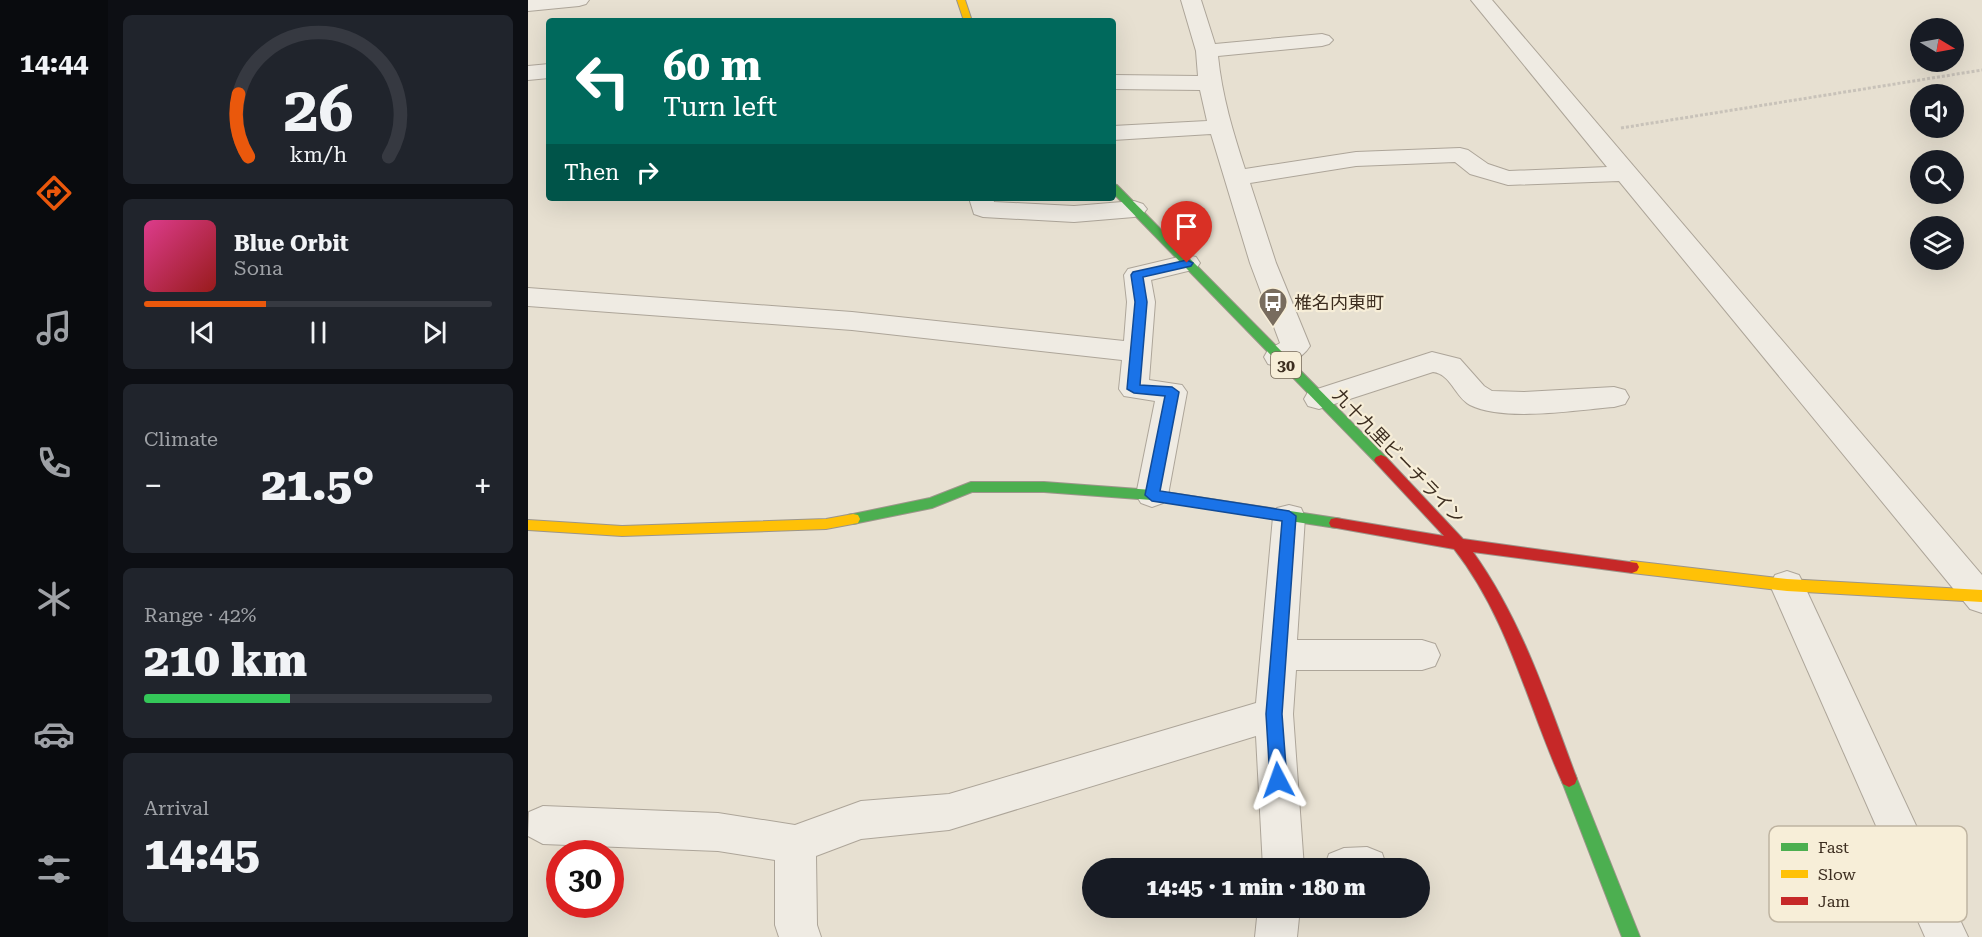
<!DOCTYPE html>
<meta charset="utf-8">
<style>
body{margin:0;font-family:"Roboto Serif","Noto Sans JP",serif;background:#20242c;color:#f1f3f6;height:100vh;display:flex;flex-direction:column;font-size:22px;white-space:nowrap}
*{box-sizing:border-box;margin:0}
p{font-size:20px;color:#9ea1a6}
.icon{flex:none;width:33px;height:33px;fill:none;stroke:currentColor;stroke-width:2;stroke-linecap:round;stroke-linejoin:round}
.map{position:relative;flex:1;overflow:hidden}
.details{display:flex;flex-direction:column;gap:15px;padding:15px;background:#0d0f14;width:420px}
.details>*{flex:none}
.hud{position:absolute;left:18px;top:18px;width:570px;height:183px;border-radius:6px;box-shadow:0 6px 24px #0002;background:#00695c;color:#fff;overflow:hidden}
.needle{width:39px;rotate:100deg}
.fabs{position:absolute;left:1382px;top:18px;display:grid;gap:12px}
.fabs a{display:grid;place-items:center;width:54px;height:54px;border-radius:50%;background:#171b24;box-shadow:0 6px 24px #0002;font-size:30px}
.speed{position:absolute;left:18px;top:840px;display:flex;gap:12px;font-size:30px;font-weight:700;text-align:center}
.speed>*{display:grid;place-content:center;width:78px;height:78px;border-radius:50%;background:#171b24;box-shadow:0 6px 24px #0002;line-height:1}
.speed .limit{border:9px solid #d22;background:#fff;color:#111}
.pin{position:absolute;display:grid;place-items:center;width:51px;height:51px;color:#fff;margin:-62px -26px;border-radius:50% 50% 50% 0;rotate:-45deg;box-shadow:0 0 6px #0007}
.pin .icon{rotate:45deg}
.me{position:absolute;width:66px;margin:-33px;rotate:356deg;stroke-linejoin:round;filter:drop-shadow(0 0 4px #0008)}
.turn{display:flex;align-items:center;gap:21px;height:126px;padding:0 18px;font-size:27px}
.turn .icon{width:78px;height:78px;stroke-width:2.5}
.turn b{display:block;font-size:42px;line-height:51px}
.then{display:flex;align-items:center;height:57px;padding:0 18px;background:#0003;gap:12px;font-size:22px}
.big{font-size:45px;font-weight:800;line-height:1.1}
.details .widget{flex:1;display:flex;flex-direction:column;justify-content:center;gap:9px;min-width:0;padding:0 21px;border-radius:9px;background:#20242c}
.details .dial{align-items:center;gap:0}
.dial svg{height:156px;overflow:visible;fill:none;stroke:#363941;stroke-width:7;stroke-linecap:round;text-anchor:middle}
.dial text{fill:#f1f3f6;stroke:none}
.song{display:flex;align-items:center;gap:18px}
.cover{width:72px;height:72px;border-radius:9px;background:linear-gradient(135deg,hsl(330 70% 55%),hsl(0 70% 35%))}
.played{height:6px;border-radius:3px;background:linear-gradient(90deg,#ea580c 35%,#363941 35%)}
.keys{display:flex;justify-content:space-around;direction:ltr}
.heat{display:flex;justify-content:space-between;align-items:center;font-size:33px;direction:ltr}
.charge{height:9px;border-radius:4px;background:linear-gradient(90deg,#34c759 42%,#363941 0)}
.trip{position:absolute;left:554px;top:858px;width:348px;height:60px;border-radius:30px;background:#171b24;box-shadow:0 6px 24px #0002;font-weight:800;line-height:60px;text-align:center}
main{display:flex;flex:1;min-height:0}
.menu{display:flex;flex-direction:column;width:108px;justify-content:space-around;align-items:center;background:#090b0e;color:#9ea1a6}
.menu .icon{width:42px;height:42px}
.menu .active{color:#ea580c}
.menu b{font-size:27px;color:#f1f3f6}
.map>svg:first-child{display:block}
</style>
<main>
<nav class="menu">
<b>14:44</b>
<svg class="icon active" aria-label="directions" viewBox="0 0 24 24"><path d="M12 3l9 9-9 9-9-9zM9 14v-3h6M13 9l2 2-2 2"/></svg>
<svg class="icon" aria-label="music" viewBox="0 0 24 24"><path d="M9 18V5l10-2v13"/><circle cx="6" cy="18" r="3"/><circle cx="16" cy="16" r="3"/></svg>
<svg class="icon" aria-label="phone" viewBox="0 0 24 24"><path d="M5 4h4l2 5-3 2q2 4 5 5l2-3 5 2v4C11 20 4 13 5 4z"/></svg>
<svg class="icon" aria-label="climate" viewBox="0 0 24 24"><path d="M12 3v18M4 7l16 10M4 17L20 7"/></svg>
<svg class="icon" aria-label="car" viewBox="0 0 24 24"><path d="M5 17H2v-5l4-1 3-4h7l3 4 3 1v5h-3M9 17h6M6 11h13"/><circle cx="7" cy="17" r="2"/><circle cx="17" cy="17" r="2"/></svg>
<svg class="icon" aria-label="filters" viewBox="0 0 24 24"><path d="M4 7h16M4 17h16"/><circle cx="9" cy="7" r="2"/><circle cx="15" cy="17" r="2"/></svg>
</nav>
<section class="details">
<div class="widget dial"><svg viewBox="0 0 100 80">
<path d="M14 69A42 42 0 1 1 86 69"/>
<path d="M14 69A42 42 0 0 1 9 37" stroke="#ea580c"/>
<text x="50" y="56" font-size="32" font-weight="700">26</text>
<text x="50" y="72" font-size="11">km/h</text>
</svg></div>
<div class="widget">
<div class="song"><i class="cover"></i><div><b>Blue Orbit</b><p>Sona</p></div></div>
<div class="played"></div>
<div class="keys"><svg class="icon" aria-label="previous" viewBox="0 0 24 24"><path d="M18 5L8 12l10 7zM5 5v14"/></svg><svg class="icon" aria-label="pause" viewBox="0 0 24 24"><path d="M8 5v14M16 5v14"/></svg><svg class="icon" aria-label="next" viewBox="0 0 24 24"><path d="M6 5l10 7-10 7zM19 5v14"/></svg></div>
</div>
<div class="widget"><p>Climate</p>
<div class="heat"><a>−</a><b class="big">21.5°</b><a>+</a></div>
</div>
<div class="widget"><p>Range · 42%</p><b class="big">210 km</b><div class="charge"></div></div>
<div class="widget"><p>Arrival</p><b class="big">14:45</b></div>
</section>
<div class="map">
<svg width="1454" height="937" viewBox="0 0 1454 937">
<rect width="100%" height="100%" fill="#e7e0d1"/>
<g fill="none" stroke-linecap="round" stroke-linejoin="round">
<g stroke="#ada599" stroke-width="2">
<g id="street">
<polygon points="0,0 61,0 58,4 51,6 0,11"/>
<path d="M653,0H673L687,44L794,34L801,36L805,40L801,44L794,46L690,56C694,96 705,132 717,169L828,152L932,148L940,150L960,164L981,171L1079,167L943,0H964L1454,575V613L1442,609L1091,181L980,185L942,174L927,162L828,166L722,183L748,263L782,346C773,360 756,368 740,364L736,357L740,350L752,343L722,263L683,134L585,140V126L679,121L672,90L585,89V75L670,76L668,51Z"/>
<polygon points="21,64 21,78 0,80 0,66"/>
<polygon points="441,198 465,198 466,202 546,206 606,201 615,204 619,209 615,214 606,217 546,222 455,217 446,214"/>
<polygon points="659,255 668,257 672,263 668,269 623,280 627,302 621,380 654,385 659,392 640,495 635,503 624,507 613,503 608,495 627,401 596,396 591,389 594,360 324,330 0,306 0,288 324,312 596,341 599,302 596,275 600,269"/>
<path d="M904,352L932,359L956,386L964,391L996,392L1086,387L1097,390L1101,397L1097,404L1086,407C1048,410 976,422 942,405C927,397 923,374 905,372L791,409L780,406L776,399L780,392Z"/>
<polygon points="761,505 773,508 777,517 769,640 894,640 907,644 912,655 907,666 894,670 768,670 765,714 776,868 735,868 728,736 421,830 333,839 288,856 289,925 293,937 251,937 247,925 247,860 190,851 15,844 0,836 1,812 15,806 190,813 267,825 333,801 421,794 728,703 745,517 749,508"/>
<polygon points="1259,571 1271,575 1276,585 1440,937 1397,937 1242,585 1247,575"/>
<polygon points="839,847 854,853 859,868 796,868 801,854 816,848"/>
<polygon points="730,908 772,908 769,937 727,937"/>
</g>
</g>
<g stroke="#9c958a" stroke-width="2">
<g id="fast">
<polygon points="585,184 589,185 858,457 860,460 858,463 848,463 585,193"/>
<polygon points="443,482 516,482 624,490 808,518 813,519 815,523 813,527 808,528 624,500 516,492 444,492 404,508 325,524 320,523 318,519 320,515 325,514 402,498"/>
<polygon points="1041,771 1047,774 1049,779 1112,937 1094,937 1033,779 1035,774"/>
</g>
</g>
<g stroke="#9c958a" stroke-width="2">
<g id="slow">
<polygon points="429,0 437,0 444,21 436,21"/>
<polygon points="325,514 330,515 332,519 330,523 298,529 94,536 0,530 0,520 94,526 298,519"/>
<polygon points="1104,561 1259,579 1454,590 1454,602 1259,591 1104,573 1099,571 1097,567 1099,563"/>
</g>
</g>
<g stroke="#9c958a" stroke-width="2">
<path id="jam" d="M853,455L858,457L935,539L1109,563L1111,567L1109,571L1104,573L945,552C994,620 1020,702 1049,779L1047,784L1041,787L1035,784C999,705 981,619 926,549L803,527L801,523L803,519L808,518L916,536L848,463L846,460L848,457Z"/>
</g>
<polyline stroke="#c8c2b9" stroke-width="3" stroke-dasharray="3 2" stroke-linecap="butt" points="1093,128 1454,70"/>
<use href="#street" fill="#efebe3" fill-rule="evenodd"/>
<use href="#fast" fill="#4caf50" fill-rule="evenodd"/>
<use href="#slow" fill="#ffc107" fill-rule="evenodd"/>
<use href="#jam" fill="#c62828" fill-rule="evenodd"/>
</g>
<polygon fill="#1a73e8" stroke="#114b97" stroke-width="1.5" points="659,260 665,263 663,266 615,277 619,302 612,385 644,387 651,392 632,491 761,511 768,516 754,714 759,780 756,786 750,788 744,786 742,780 738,714 754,521 624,501 617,495 637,396 606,393 599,389 607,302 603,275 605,272"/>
<defs>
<g id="bus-pin" transform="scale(1.5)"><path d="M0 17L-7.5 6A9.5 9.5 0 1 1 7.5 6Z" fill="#786c5e" stroke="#f7eed8"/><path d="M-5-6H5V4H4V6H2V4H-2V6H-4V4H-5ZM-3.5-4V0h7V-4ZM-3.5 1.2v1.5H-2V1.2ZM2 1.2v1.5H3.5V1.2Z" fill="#fff"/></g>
</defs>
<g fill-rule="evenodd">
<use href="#bus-pin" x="745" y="302"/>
</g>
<g text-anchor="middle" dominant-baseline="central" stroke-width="4.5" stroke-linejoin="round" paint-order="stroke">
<rect fill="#f7eed8" stroke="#756857" stroke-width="1.5" x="743" y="352" width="30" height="26" rx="4.5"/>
<g font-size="16" font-weight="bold" fill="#3d2e20">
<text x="758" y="365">30</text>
</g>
<g font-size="18" fill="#3d2e20" stroke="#f7eed8" text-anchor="start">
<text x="766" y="302">椎名内東町</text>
</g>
<g font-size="18" fill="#3d2e20" stroke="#f7eed8">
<text transform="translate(871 456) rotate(46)">九十九里ビーチライン</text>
</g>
</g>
<rect x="1241" y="826" width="198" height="96" rx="9" fill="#f7eed8" stroke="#bfb4a1" stroke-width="1.5"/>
<rect x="1253" y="843" width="27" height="8" fill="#4caf50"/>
<rect x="1253" y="870" width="27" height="8" fill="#ffc107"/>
<rect x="1253" y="897" width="27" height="8" fill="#c62828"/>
<g font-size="16" fill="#3d2e20">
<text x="1290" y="853">Fast</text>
<text x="1290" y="880">Slow</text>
<text x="1290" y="907">Jam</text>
</g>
</svg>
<div class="fabs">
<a><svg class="needle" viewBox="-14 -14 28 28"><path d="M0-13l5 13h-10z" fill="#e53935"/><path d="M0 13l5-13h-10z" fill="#9ea1a6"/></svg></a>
<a><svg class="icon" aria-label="sound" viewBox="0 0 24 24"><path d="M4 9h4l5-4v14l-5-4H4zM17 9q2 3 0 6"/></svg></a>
<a><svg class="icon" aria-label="search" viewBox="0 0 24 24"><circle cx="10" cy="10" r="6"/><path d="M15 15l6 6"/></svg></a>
<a><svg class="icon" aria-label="layers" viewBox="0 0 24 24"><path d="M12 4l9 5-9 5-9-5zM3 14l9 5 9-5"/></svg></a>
</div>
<div class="speed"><div class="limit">30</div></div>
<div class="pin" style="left:659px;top:263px;background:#d93025"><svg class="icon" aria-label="arrive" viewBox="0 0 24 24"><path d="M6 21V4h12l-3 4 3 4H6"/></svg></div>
<svg class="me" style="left:750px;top:780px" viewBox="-20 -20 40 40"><path d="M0-17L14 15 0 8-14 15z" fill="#1a73e8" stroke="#fff" stroke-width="4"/></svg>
<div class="trip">14:45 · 1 min · 180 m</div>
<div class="hud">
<div class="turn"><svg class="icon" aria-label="left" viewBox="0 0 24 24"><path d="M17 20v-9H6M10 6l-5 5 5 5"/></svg><div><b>60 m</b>Turn left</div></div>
<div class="then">Then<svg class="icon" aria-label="right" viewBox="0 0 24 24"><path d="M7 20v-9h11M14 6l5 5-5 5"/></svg></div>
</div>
</div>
</main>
